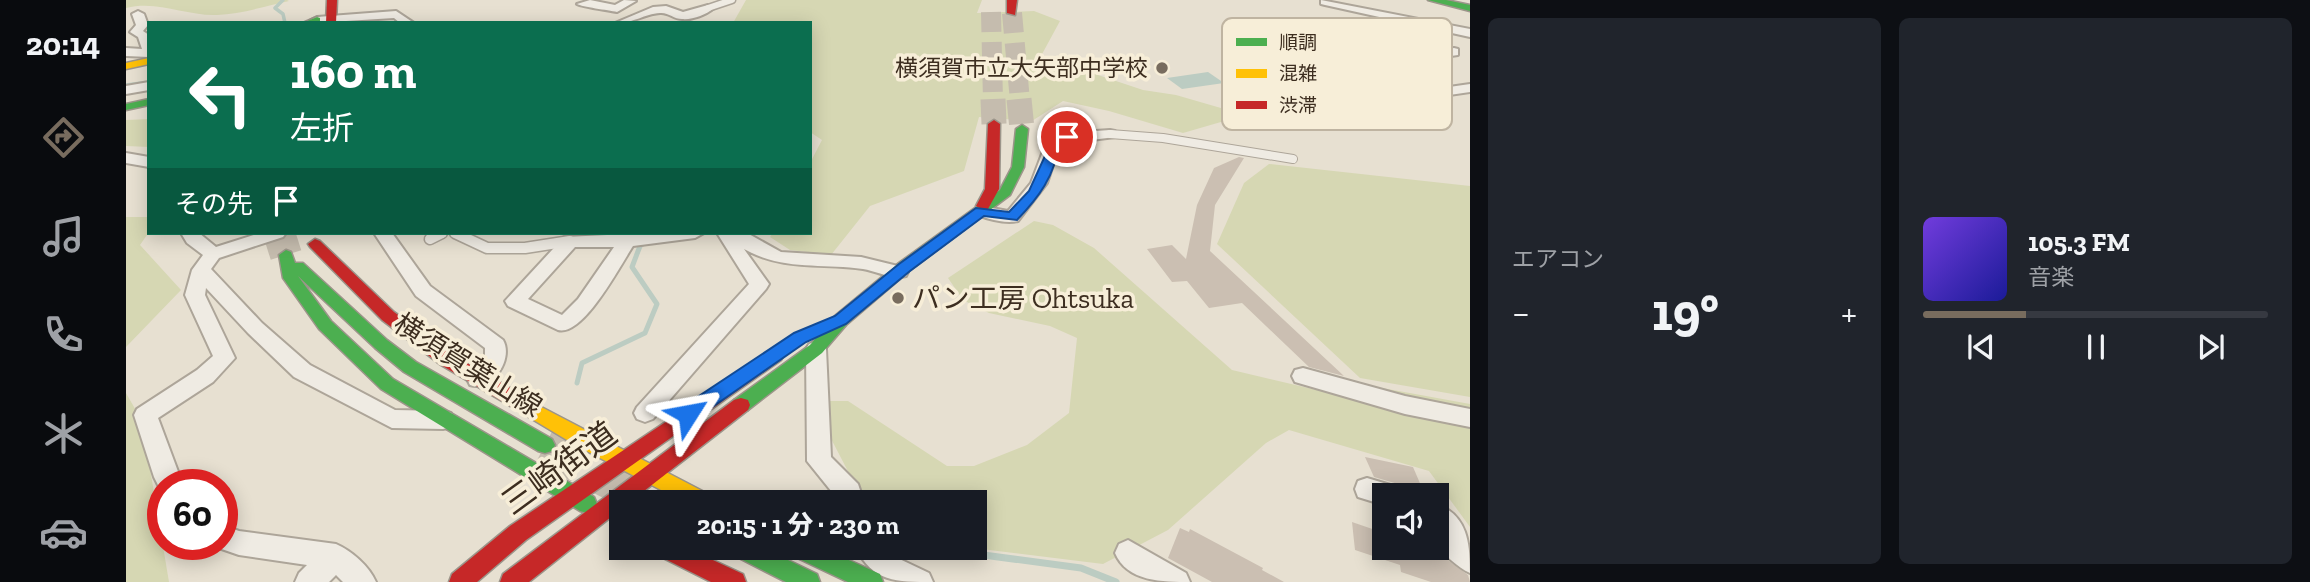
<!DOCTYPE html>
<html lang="ja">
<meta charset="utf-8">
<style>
body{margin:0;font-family:"Zilla Slab","Noto Sans JP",serif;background:#20242c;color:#f1f3f6;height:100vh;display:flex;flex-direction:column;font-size:26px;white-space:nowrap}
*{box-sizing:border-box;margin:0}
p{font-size:23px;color:#9ea1a6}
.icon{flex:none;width:38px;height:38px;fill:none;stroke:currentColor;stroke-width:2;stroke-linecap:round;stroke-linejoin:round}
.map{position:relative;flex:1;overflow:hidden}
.sheet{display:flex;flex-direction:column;gap:18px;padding:18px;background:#0d0f14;width:840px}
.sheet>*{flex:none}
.guide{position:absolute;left:21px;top:21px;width:665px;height:214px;border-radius:0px;box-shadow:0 4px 18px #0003;background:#0b6e4f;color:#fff;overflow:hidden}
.buttons{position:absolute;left:1246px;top:483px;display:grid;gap:14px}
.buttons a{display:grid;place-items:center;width:77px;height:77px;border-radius:0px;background:#171b24;box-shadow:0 4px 18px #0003;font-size:35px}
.speed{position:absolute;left:21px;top:469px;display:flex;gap:14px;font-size:35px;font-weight:700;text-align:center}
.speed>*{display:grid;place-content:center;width:91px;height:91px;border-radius:50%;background:#171b24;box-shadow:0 4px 18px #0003;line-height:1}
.speed .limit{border:10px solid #d22;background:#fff;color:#111}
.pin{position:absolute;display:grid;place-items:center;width:60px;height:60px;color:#fff;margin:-30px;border:4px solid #fff;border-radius:50%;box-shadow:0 2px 7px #0007}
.me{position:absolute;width:77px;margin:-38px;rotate:56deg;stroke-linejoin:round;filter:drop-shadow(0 0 5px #0008)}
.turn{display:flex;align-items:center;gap:24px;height:147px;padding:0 28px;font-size:32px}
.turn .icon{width:91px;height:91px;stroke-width:2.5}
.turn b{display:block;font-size:49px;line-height:60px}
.then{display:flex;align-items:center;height:66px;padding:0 28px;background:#0003;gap:14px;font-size:26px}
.big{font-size:52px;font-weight:800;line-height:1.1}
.sheet .widget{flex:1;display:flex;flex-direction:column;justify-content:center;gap:10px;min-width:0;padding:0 24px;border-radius:10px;background:#20242c}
.song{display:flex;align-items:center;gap:21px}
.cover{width:84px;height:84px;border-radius:10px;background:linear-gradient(135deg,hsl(260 70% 55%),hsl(240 70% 35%))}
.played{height:7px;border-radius:4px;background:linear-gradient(90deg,#786c5e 30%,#363941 30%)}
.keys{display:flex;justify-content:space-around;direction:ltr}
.heat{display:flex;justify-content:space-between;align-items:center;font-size:38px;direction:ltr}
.sheet .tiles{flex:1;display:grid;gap:18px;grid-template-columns:repeat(2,1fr)}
.trip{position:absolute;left:483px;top:490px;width:378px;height:70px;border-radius:0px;background:#171b24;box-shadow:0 4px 18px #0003;font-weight:800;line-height:70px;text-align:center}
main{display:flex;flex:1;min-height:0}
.dock{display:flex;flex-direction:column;width:126px;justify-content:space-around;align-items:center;background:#090b0e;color:#9ea1a6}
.dock .icon{width:49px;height:49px}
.dock .active{color:#786c5e}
.dock b{font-size:32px;color:#f1f3f6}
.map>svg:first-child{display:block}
</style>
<main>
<nav class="dock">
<b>20:14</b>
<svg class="icon active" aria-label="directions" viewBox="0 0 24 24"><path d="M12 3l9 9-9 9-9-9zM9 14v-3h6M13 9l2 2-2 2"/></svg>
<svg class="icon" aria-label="music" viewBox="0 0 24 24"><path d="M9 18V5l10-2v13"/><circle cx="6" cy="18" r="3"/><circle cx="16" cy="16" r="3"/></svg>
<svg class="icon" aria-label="phone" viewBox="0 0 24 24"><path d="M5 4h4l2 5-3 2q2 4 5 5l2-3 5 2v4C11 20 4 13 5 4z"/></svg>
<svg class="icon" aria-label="climate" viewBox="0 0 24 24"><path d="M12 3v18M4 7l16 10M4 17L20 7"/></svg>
<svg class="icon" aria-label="car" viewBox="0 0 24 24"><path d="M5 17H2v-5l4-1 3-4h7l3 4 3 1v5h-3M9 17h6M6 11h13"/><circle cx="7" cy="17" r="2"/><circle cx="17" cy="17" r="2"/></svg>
</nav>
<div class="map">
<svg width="1344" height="582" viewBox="0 0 1344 582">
<rect width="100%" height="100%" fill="#e7e0d1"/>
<g fill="#d6d7b3">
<path d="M0,0H161L163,1C140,6 115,14 91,15C59,16 32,0 0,8Z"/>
<polygon points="620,0 856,0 851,13 908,11 934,21 915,56 1017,90 1050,95 1119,115 1057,133 983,111 937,101 906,121 853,117 838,171 744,206 705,255 664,250 644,237 647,233 684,233 684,163 696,140 684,132 684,23 607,23"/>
<polygon points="23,119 23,147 0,146 0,120"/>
<polygon points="1143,164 1344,186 1344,397 1234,378 1091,244 1118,183"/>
<polygon points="0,217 23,217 23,232 14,245 55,290 0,347"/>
<polygon points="908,221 927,225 968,248 1106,370 1195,391 1234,384 1344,404 1344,527 1303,471 1163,430 1140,443 1042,530 977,564 847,548 849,502 738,502 689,408 701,401 722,401 821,466 848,466 901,445 943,413 951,338 924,326 863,313 837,300 822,278"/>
<polygon points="0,393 16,421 43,582 0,582"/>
</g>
<polygon fill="#bcccc2" points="1082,72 1098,83 1056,89 1041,78"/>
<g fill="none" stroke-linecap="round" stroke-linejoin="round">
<g stroke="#bcccc2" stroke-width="3.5">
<polyline points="157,0 149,8 157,14 159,23"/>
<polyline points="0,85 23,82"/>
</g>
<polyline stroke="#bcccc2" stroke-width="5" points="451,383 456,363 519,333 531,304 506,267 514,246 531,233"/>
<polyline stroke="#bcccc2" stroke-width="7" points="755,550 850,554 955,568 990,582"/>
</g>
<g fill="#cbbfb2">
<polygon points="1113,157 1118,158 1089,205 1084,251 1218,376 1183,367 1116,303 1083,308 1061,281 1046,282 1021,249 1046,245 1060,259 1071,205 1088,168"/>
<polygon points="1239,457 1287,467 1299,495 1276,493 1272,484 1248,477"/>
<polygon points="1226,522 1258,533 1258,548 1307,549 1342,575 1344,582 1305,582 1275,572 1274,565 1229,550"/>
<polygon points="1054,528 1063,532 1064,529 1137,568 1136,570 1158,582 1086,582 1042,558"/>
</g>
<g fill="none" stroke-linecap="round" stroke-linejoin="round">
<g stroke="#c5bcae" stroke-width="20" stroke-dasharray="20 10" stroke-linecap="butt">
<polyline points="865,12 867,101"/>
<polyline points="886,13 894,101"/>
</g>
<g stroke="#c5bcae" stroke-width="25" stroke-dasharray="25 13" stroke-linecap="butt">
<polyline points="867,99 868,124"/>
<polyline points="893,99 896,129"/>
</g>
<polyline stroke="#c5bcae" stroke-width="32" stroke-dasharray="32 16" stroke-linecap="butt" points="153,233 160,255"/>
<polyline stroke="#c5bcae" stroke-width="40" stroke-dasharray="40 20" stroke-linecap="butt" points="419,445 528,502"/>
<g stroke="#ada599" stroke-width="9">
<polyline id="lane-far2" points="582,8 606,0"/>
</g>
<g stroke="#ada599" stroke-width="10">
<polyline id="lane-far1" points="984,134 1037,138 1167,159"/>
</g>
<g stroke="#ada599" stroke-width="13">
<g id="lane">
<polyline points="329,233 361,248 399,248 444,241"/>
<polyline points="304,239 316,233"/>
</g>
</g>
<g stroke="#ada599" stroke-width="4">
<g id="street">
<path d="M464,0L489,5L498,0L510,1L491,12C482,10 456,7 451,4Z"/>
<polygon points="1195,0 1344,29 1344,37 1199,5 1195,4"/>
<path d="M582,5L588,8C580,15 566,20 556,19C548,19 542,12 534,13C518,14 509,23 489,23L527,7L540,6L557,12Z"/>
<polygon points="12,11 18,14 22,25 17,31 23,35 23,57 0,56 0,48 16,49 12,37 4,32 10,25 6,14"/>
<polygon points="270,11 288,23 274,23 268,18 188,23 185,20 191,17"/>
<polygon points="1328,48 1332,49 1332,55 1179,77 1219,102 1344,84 1344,92 1214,111 1218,123 1211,127 1204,123 1199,108 1204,104 1159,75 1166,71"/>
<polygon points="23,82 23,90 0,94 0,86"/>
<path d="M984,130L989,131L991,134L989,137L934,144L921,183L892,221C880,224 855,219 847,211L855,206L882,211L905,183L922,138L941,133Z"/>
<polygon points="0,153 23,157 23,167 0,163"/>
<polygon points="55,233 73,233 90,247 134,233 160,233 157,237 93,258 85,269 136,323 184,365 269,410 317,411 325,413 328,420 325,427 317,429 266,428 168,377 122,333 80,288 79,295 109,358 87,382 32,418 57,485 37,485 36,493 28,477 8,415 11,409 71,370 87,356 59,295 66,270 77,255 61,243"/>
<path d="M248,233H266L304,286L377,340C388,359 366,392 344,385L341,379L359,358V348L290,296Z"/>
<path d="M524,233H578L569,238L507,246C494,266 457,337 432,330L382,306L379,301L438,237ZM449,247H488L452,299L436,315L402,299Z"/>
<path d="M591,233H621L655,252L735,257L780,268L782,272L780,276C766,280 750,271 737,269C695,263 657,271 618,249L643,284L640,289L527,419L519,422L511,419L508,413L511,407L623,284Z"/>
<polygon points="690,341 697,344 700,349 705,457 732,484 738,502 714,502 681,461 680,349 683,344"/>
<polygon points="1177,368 1279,396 1344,409 1344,427 1279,414 1169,382 1166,376 1169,370"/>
<polygon points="1241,478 1271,487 1274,495 1258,495 1258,505 1232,497 1229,489 1232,481"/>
<path d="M1311,504C1342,516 1344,544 1344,573C1330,567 1322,555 1309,548Z"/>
<path d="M96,525L113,531L210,544C226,551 243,566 250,582H217L210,575L203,582H169L173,573L181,565L113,555L87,546L96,544Z"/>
<path d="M1002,540L1060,573L1064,582C1037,582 1001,582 989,553L993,544Z"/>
<path d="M730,548H758L763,554L803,573L807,582C770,582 747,582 730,548Z"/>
</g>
</g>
<g stroke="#9c958a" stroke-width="3">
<g id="fast">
<polygon points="1302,0 1320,0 1344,5 1344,11"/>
<polygon points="191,17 194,18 194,22 177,23"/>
<polygon points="23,99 23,105 0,110 0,104"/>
<polygon points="896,125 902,129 898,167 884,195 783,271 721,324 696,353 622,410 615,412 608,410 606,405 608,400 684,345 709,316 773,263 874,190 886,167 890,129"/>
<polygon points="160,250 165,252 169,263 177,263 261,340 290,362 426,439 429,445 426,451 419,453 412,451 278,372 249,348 172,276 205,321 267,379 468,497 471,504 468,511 461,513 454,511 255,389 193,329 157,278 153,255"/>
<polygon points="604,548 637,548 691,574 694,582 660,582 607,555"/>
<polygon points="662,548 696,548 754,574 757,582 722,582 665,555"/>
</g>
</g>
<g stroke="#9c958a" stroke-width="3">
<g id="slow">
<polygon points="23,58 23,64 0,69 0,63"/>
<polygon points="398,398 584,495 587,502 558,502 451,446 391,410 389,405 391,400"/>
</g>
</g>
<g stroke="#9c958a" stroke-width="3">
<g id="jam">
<polygon points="201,0 211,0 210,23 200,23"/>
<polygon points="881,0 891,0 889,15 881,13"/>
<polygon points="868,120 874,124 873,189 862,209 857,210 850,206 859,189 862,124"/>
<polygon points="189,239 194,241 268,312 327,355 405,400 407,405 405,410 398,412 391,410 315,365 256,320 184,247 182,244"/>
<polygon points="649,349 655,350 658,355 655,360 400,540 351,582 323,582 326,574 384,526"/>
<polygon points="615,398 622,400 624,405 622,410 504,502 495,502 495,509 403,582 374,582 377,574 608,400"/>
<polygon points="528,548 561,548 617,574 620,582 585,582 531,555"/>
</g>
</g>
<use href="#lane-far2" stroke="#efebe3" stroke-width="6"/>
<use href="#lane-far1" stroke="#efebe3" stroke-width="8"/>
<use href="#lane" stroke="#efebe3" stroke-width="10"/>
<use href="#street" fill="#efebe3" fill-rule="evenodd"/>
<use href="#fast" fill="#4caf50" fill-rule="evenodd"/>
<use href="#slow" fill="#ffc107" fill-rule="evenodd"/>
<use href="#jam" fill="#c62828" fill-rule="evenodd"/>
</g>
<path fill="#1a73e8" stroke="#114b97" stroke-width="2" d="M941,133L947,137L933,143C929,176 913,197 891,220L858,216L784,271L720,324L680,342L569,419L562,421L555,419L553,414L555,408L668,333L709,316L773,264L850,208L883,212L903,191L919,156L923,139Z"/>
<g fill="#786c5e" stroke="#f7eed8" stroke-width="2.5">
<circle cx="1036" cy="68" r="7"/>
<circle cx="772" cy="298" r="7"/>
</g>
<g text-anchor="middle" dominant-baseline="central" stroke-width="7" stroke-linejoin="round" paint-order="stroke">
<g font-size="23" fill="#3d2e20" stroke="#f7eed8" text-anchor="end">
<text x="1022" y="68">横須賀市立大矢部中学校</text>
</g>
<g font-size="28" fill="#3d2e20" stroke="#f7eed8" text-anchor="start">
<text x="786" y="298">パン工房 Ohtsuka</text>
</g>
<g font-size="28" fill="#3d2e20" stroke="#f7eed8">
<text transform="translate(342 365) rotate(32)">横須賀葉山線</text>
</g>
<g font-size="33" fill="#3d2e20" stroke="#f7eed8">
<text transform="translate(433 468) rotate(-36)">三崎街道</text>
</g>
</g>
<rect x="1096" y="18" width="230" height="112" rx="10" fill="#f7eed8" stroke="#bfb4a1" stroke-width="2"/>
<rect x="1110" y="38" width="31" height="8" fill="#4caf50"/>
<rect x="1110" y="69" width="31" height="9" fill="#ffc107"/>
<rect x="1110" y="101" width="31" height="8" fill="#c62828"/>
<g font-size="19" fill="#3d2e20">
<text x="1153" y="49">順調</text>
<text x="1153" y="80">混雑</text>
<text x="1153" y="112">渋滞</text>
</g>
</svg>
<div class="buttons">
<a><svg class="icon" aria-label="sound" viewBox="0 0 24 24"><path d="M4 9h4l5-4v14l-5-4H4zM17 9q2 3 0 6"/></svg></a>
</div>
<div class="speed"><div class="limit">60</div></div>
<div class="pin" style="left:941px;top:137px;background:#d93025"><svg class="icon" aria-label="arrive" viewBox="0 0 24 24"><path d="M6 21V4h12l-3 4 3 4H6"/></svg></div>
<svg class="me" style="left:562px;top:414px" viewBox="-20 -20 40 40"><path d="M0-17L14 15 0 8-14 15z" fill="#1a73e8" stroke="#fff" stroke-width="4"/></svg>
<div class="trip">20:15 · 1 分 · 230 m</div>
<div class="guide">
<div class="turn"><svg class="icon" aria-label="left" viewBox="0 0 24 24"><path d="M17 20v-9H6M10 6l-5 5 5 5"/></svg><div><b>160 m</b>左折</div></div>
<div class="then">その先<svg class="icon" aria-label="arrive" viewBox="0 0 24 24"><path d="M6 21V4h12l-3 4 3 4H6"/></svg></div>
</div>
</div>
<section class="sheet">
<div class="tiles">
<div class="widget"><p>エアコン</p>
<div class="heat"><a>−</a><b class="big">19°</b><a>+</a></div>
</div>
<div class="widget">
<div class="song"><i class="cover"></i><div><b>105.3 FM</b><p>音楽</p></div></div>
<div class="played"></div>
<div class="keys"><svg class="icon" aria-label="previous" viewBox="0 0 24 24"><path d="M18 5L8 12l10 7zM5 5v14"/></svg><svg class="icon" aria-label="pause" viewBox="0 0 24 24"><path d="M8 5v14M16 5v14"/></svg><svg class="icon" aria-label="next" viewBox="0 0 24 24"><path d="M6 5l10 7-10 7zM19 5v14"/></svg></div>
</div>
</div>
</section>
</main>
